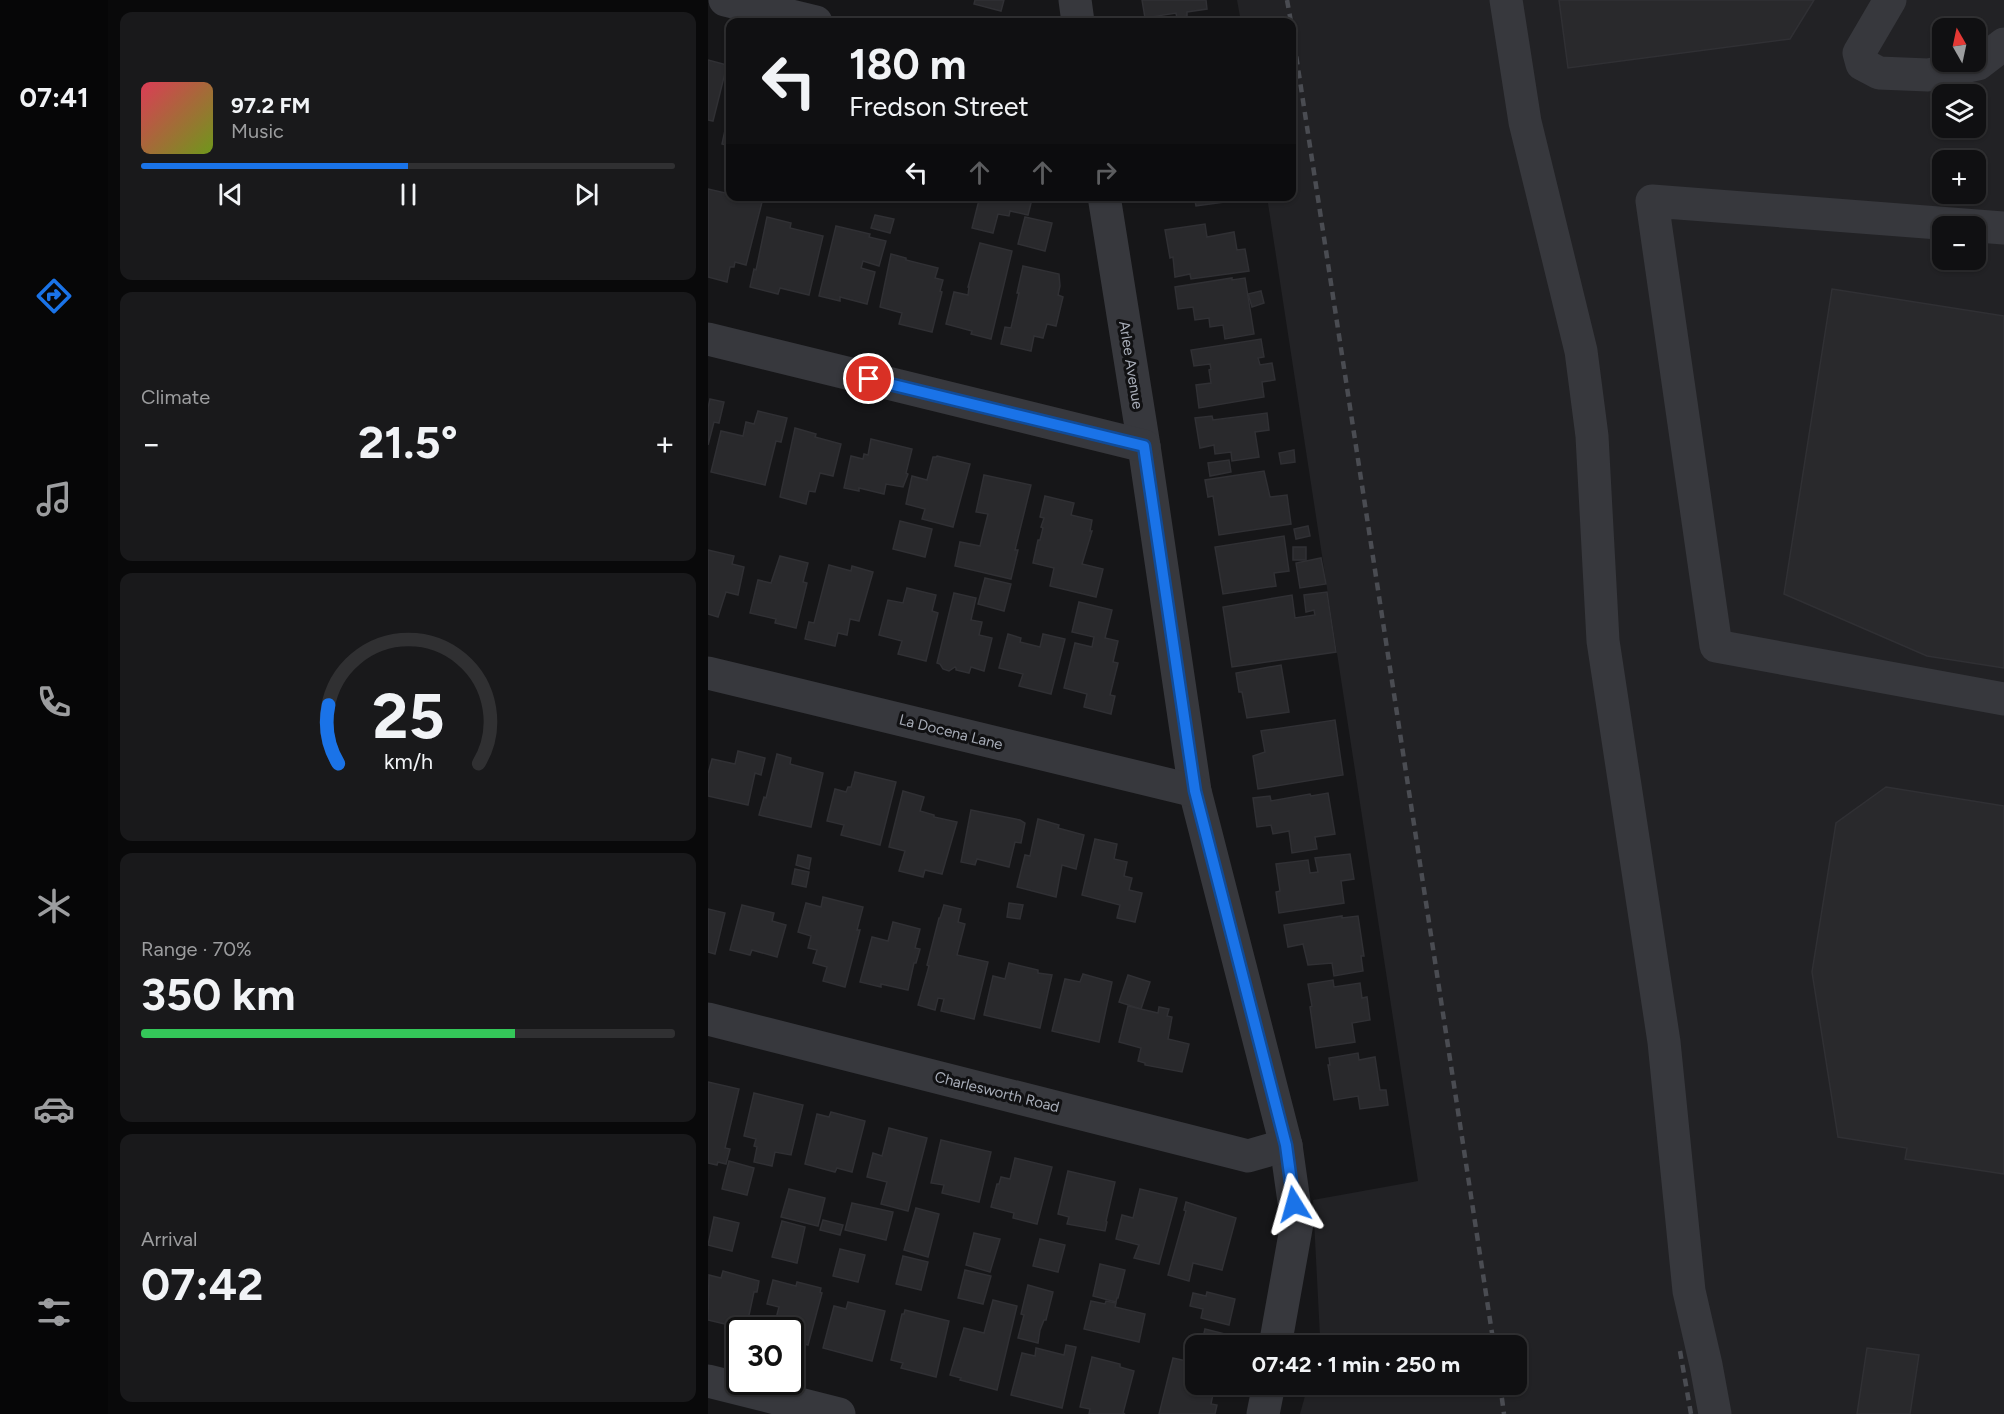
<!DOCTYPE html>
<meta charset="utf-8">
<style>
body{margin:0;font-family:Figtree,sans-serif;background:#19191b;color:#f1f3f6;height:100vh;display:flex;flex-direction:column;font-size:22px;white-space:nowrap}
*{box-sizing:border-box;margin:0}
p{font-size:20px;color:#9c9d9f}
.icon{flex:none;width:33px;height:33px;fill:none;stroke:currentColor;stroke-width:2;stroke-linecap:round;stroke-linejoin:round}
.map{position:relative;flex:1;overflow:hidden}
.panel{display:flex;flex-direction:column;gap:12px;padding:12px;background:#09090a;width:600px}
.panel>*{flex:none}
.top-card{position:absolute;left:18px;top:18px;width:570px;height:183px;border-radius:12px;box-shadow:0 2px 4px #0004,0 0 0 2px #303032;background:#101012;color:#f1f3f6;overflow:hidden}
.needle{width:39px;rotate:351deg}
.buttons{position:absolute;left:1224px;top:18px;display:grid;gap:12px}
.buttons a{display:grid;place-items:center;width:54px;height:54px;border-radius:12px;background:#101012;box-shadow:0 2px 4px #0004,0 0 0 2px #303032;font-size:30px}
.speed{position:absolute;left:18px;top:1317px;display:flex;gap:12px;font-size:30px;font-weight:700;text-align:center}
.speed>*{display:grid;place-content:center;width:78px;height:78px;border-radius:50%;background:#101012;box-shadow:0 2px 4px #0004,0 0 0 2px #303032;line-height:1}
.speed .limit{border:3px solid #111;border-radius:9px;background:#fff;color:#111}
.pin{position:absolute;display:grid;place-items:center;width:51px;height:51px;color:#fff;margin:-26px;border:3px solid #fff;border-radius:50%;box-shadow:0 2px 6px #0007}
.me{position:absolute;width:66px;margin:-33px;rotate:352deg;stroke-linejoin:round;filter:drop-shadow(0 0 4px #0008)}
.turn{display:flex;align-items:center;gap:21px;height:126px;padding:0 24px;font-size:27px}
.turn .icon{width:78px;height:78px;stroke-width:2.5}
.turn b{display:block;font-size:42px;line-height:51px}
.lanes{display:flex;align-items:center;height:57px;padding:0 24px;background:#0003;justify-content:center;gap:30px;direction:ltr}
.lanes .off{opacity:.35}
.big{font-size:45px;font-weight:700;line-height:1.1}
.panel .widget{flex:1;display:flex;flex-direction:column;justify-content:center;gap:9px;min-width:0;padding:0 21px;border-radius:12px;background:#19191b}
.panel .dial{align-items:center;gap:0}
.dial svg{height:156px;overflow:visible;fill:none;stroke:#303032;stroke-width:7;stroke-linecap:round;text-anchor:middle}
.dial text{fill:#f1f3f6;stroke:none}
.song{display:flex;align-items:center;gap:18px}
.cover{width:72px;height:72px;border-radius:9px;background:linear-gradient(135deg,hsl(350 70% 55%),hsl(80 70% 35%))}
.played{height:6px;border-radius:3px;background:linear-gradient(90deg,#1a73e8 50%,#303032 50%)}
.keys{display:flex;justify-content:space-around;direction:ltr}
.heat{display:flex;justify-content:space-between;align-items:center;font-size:33px;direction:ltr}
.charge{height:9px;border-radius:4px;background:linear-gradient(90deg,#34c759 70%,#303032 0)}
.trip{position:absolute;left:477px;top:1335px;width:342px;height:60px;border-radius:12px;background:#101012;box-shadow:0 2px 4px #0004,0 0 0 2px #303032;font-weight:700;line-height:60px;text-align:center}
main{display:flex;flex:1;min-height:0}
.tab-bar{display:flex;flex-direction:column;width:108px;justify-content:space-around;align-items:center;background:#060607;color:#9c9d9f}
.tab-bar .icon{width:42px;height:42px}
.tab-bar .selected{color:#1a73e8}
.tab-bar b{font-size:27px;color:#f1f3f6}
.map>svg:first-child{display:block}
</style>
<main>
<nav class="tab-bar">
<b>07:41</b>
<svg class="icon selected" aria-label="directions" viewBox="0 0 24 24"><path d="M12 3l9 9-9 9-9-9zM9 14v-3h6M13 9l2 2-2 2"/></svg>
<svg class="icon" aria-label="music" viewBox="0 0 24 24"><path d="M9 18V5l10-2v13"/><circle cx="6" cy="18" r="3"/><circle cx="16" cy="16" r="3"/></svg>
<svg class="icon" aria-label="phone" viewBox="0 0 24 24"><path d="M5 4h4l2 5-3 2q2 4 5 5l2-3 5 2v4C11 20 4 13 5 4z"/></svg>
<svg class="icon" aria-label="climate" viewBox="0 0 24 24"><path d="M12 3v18M4 7l16 10M4 17L20 7"/></svg>
<svg class="icon" aria-label="car" viewBox="0 0 24 24"><path d="M5 17H2v-5l4-1 3-4h7l3 4 3 1v5h-3M9 17h6M6 11h13"/><circle cx="7" cy="17" r="2"/><circle cx="17" cy="17" r="2"/></svg>
<svg class="icon" aria-label="filters" viewBox="0 0 24 24"><path d="M4 7h16M4 17h16"/><circle cx="9" cy="7" r="2"/><circle cx="15" cy="17" r="2"/></svg>
</nav>
<section class="panel">
<div class="widget">
<div class="song"><i class="cover"></i><div><b>97.2 FM</b><p>Music</p></div></div>
<div class="played"></div>
<div class="keys"><svg class="icon" aria-label="previous" viewBox="0 0 24 24"><path d="M18 5L8 12l10 7zM5 5v14"/></svg><svg class="icon" aria-label="pause" viewBox="0 0 24 24"><path d="M8 5v14M16 5v14"/></svg><svg class="icon" aria-label="next" viewBox="0 0 24 24"><path d="M6 5l10 7-10 7zM19 5v14"/></svg></div>
</div>
<div class="widget"><p>Climate</p>
<div class="heat"><a>−</a><b class="big">21.5°</b><a>+</a></div>
</div>
<div class="widget dial"><svg viewBox="0 0 100 80">
<path d="M14 69A42 42 0 1 1 86 69"/>
<path d="M14 69A42 42 0 0 1 9 39" stroke="#1a73e8"/>
<text x="50" y="56" font-size="32" font-weight="700">25</text>
<text x="50" y="72" font-size="11">km/h</text>
</svg></div>
<div class="widget"><p>Range · 70%</p><b class="big">350 km</b><div class="charge"></div></div>
<div class="widget"><p>Arrival</p><b class="big">07:42</b></div>
</section>
<div class="map">
<svg width="1296" height="1414" viewBox="0 0 1296 1414">
<rect width="100%" height="100%" fill="#161618"/>
<path fill="#222225" fill-rule="evenodd" d="M529,0H1296V1414H592L600,1385L808,1384V1346L610,1345L612,1337L605,1200L710,1181L559,197L584,196V22H533ZM1234,28H1268V62H1234ZM1234,94H1268V128H1234ZM1234,160H1268V194H1234ZM1234,226H1268V260H1234Z"/>
<g fill="#29292c" stroke="#303034" stroke-width="1.5">
<polygon points="267,0 296,0 293,11 266,4"/>
<polygon points="434,0 498,0 499,9 479,12 479,16 469,18 468,13 437,18"/>
<polygon points="851,0 1106,0 1082,39 860,68"/>
<polygon points="0,60 19,65 5,121 0,120"/>
<polygon points="21,112 22,112 22,146 14,144"/>
<polygon points="0,189 22,194 22,196 32,196 54,202 38,265 27,262 26,267 22,267 19,282 0,277"/>
<polygon points="272,196 319,196 324,199 320,215 302,211 301,216 290,214 285,233 264,228"/>
<polygon points="486,196 515,196 516,202 488,206"/>
<polygon points="167,215 186,219 182,233 163,228"/>
<polygon points="59,217 83,223 82,228 115,236 101,295 72,288 70,294 42,287 46,269 48,270"/>
<polygon points="317,217 344,223 337,251 310,244"/>
<polygon points="497,224 499,237 526,232 529,250 537,249 541,271 483,279 482,274 467,277 465,257 462,258 457,230"/>
<polygon points="128,226 162,234 161,237 178,241 171,266 155,261 153,268 167,272 159,304 132,297 132,301 111,296"/>
<polygon points="272,243 304,251 283,339 263,334 264,331 238,324 246,292 260,295 261,287 260,287"/>
<polygon points="183,254 198,258 198,260 230,268 227,278 235,280 232,291 234,292 224,332 191,324 194,313 172,307"/>
<polygon points="315,266 351,274 352,286 350,295 355,297 348,326 339,324 335,338 326,336 323,351 293,344 297,327 303,328 311,293 309,293"/>
<polygon points="524,278 524,280 537,278 546,334 517,339 515,325 502,327 501,318 487,320 485,307 470,309 467,287"/>
<polygon points="1124,289 1296,316 1296,668 1219,656 1076,594"/>
<polygon points="553,291 556,303 544,307 540,294"/>
<polygon points="553,339 556,357 550,358 552,365 564,363 567,380 554,382 556,397 491,408 488,385 503,383 501,370 503,369 502,364 486,366 483,350"/>
<polygon points="2,399 16,402 11,423 6,422 0,445 0,408"/>
<polygon points="50,411 79,418 73,442 68,441 57,485 3,472 13,431 35,436 38,422 46,424"/>
<polygon points="559,413 561,430 547,432 551,457 524,461 523,452 507,454 506,445 492,448 487,418 504,416 505,420"/>
<polygon points="87,428 108,434 107,437 133,444 125,476 112,473 107,492 101,491 98,504 72,497"/>
<polygon points="163,439 204,449 198,473 200,474 195,487 178,484 176,494 151,488 151,491 136,488 143,456 155,459 156,454 160,455"/>
<polygon points="586,450 587,462 573,464 571,453"/>
<polygon points="229,456 262,464 245,527 214,519 217,509 198,504 204,476 219,480 225,457 228,457"/>
<polygon points="521,460 523,472 502,476 500,463"/>
<polygon points="556,471 562,497 579,495 583,524 511,535 505,496 500,497 497,480"/>
<polygon points="276,475 323,485 307,550 310,550 303,579 247,566 252,542 272,546 280,514 268,512"/>
<polygon points="337,496 366,503 363,515 384,520 382,531 384,531 374,564 395,569 388,597 342,586 346,568 325,563 330,540 332,540 335,528 333,527 336,518 332,517"/>
<polygon points="192,521 224,529 217,557 185,549"/>
<polygon points="600,526 602,536 588,539 586,529"/>
<polygon points="576,536 581,571 566,573 568,586 515,594 507,547"/>
<rect x="585" y="547" width="13" height="13"/>
<polygon points="0,550 26,556 24,564 36,567 30,595 18,592 10,617 0,614"/>
<polygon points="72,556 100,563 95,582 99,583 88,628 67,623 68,619 42,613 50,580 63,583"/>
<polygon points="613,558 618,584 592,588 588,563"/>
<polygon points="121,565 143,571 144,566 165,572 151,621 142,619 139,635 130,633 127,646 97,639 101,622 106,623"/>
<polygon points="277,578 303,584 296,611 270,604"/>
<polygon points="199,588 228,595 224,611 230,613 218,661 190,654 194,641 171,635 180,600 195,603"/>
<polygon points="619,592 628,652 524,667 515,607 584,595 587,618 607,615 606,610 598,612 596,595"/>
<polygon points="246,593 268,598 263,620 274,622 271,635 284,638 276,671 263,667 261,673 248,670 248,668 247,667 241,671 235,669 232,664 229,663"/>
<polygon points="371,602 404,610 397,638 410,641 405,662 410,663 402,695 407,696 403,714 376,707 379,694 356,688 367,643 384,647 386,637 364,632"/>
<polygon points="300,634 313,638 312,642 332,647 335,634 357,639 343,694 311,686 315,674 291,668"/>
<polygon points="573,665 581,712 539,718 534,692 531,692 528,673"/>
<polygon points="627,720 635,775 550,789 545,756 557,752 553,731"/>
<polygon points="30,751 57,758 53,775 47,773 40,805 0,796 0,774 4,759 27,764"/>
<polygon points="69,754 83,758 82,764 115,773 103,827 51,815 56,797 58,798"/>
<polygon points="147,772 188,782 172,845 133,835 136,825 119,821 127,789 138,792 140,787 143,787"/>
<polygon points="1178,787 1296,806 1296,1174 1197,1159 1199,1148 1130,1137 1104,972 1128,823"/>
<polygon points="195,791 216,797 212,811 226,815 226,817 249,822 234,874 217,870 215,877 191,871 197,851 181,847"/>
<polygon points="620,793 627,834 607,837 609,849 584,853 581,831 565,834 563,825 549,827 545,798 562,796 563,801 602,794 603,796"/>
<polygon points="263,810 312,820 317,823 313,843 307,842 301,867 269,859 267,865 253,862"/>
<polygon points="330,819 351,825 350,828 376,835 368,869 354,865 348,897 309,887 317,855 322,856"/>
<polygon points="387,839 409,844 406,859 419,862 416,876 424,878 421,890 434,893 427,922 409,918 412,905 374,895"/>
<polygon points="642,854 646,879 633,881 636,903 571,913 568,892 572,891 568,864 600,860 602,873 610,872 607,858"/>
<polygon points="90,855 103,858 101,869 88,865"/>
<polygon points="87,869 101,872 98,887 84,884"/>
<polygon points="115,897 155,907 149,930 152,930 137,987 115,981 119,967 105,963 109,950 100,948 103,936 90,932 98,903 113,907"/>
<polygon points="301,903 315,905 312,919 299,917"/>
<polygon points="34,905 66,913 64,921 78,925 69,957 44,950 42,955 22,950"/>
<polygon points="236,905 253,909 250,922 257,924 249,955 280,962 266,1019 233,1011 236,999 230,998 227,1010 210,1005 221,966 219,965 231,918 232,918"/>
<polygon points="0,909 17,913 7,954 0,952"/>
<polygon points="634,916 634,918 650,916 656,956 653,956 655,971 626,976 624,963 600,965 595,944 580,947 576,925"/>
<polygon points="185,922 212,929 207,948 212,949 208,963 206,963 200,990 173,984 173,987 152,982 164,937 180,941"/>
<polygon points="301,963 330,970 330,973 344,975 332,1028 276,1015 285,976 297,979"/>
<polygon points="375,974 404,982 391,1042 344,1031 357,979 372,982"/>
<polygon points="420,975 442,982 433,1009 411,1002"/>
<polygon points="625,980 626,987 652,983 654,998 659,997 662,1020 644,1023 647,1042 608,1048 602,1007 604,1006 600,984"/>
<polygon points="420,1006 450,1013 451,1007 461,1009 459,1016 464,1017 460,1039 481,1044 474,1072 437,1065 437,1063 430,1061 433,1048 411,1042"/>
<polygon points="650,1053 651,1060 667,1057 672,1090 678,1090 680,1105 652,1109 650,1096 626,1100 620,1065 622,1065 621,1058"/>
<polygon points="0,1082 31,1089 17,1148 22,1149 18,1164 10,1162 9,1165 0,1163"/>
<polygon points="46,1093 95,1105 83,1155 67,1152 64,1166 46,1162 49,1147 46,1146 48,1139 36,1136"/>
<polygon points="123,1112 157,1121 144,1172 129,1168 127,1172 97,1164 109,1114 121,1117"/>
<polygon points="181,1128 219,1138 200,1211 173,1204 179,1182 159,1177 165,1153 174,1156"/>
<polygon points="233,1140 283,1152 271,1202 234,1193 236,1185 223,1183"/>
<polygon points="307,1158 344,1167 329,1224 305,1218 306,1213 283,1207 289,1184 291,1184 293,1177 302,1179"/>
<polygon points="21,1161 46,1168 39,1195 14,1189"/>
<polygon points="360,1171 407,1182 398,1221 399,1222 397,1231 359,1224 361,1217 350,1214"/>
<polygon points="81,1189 117,1198 110,1226 73,1217"/>
<polygon points="432,1189 469,1198 451,1264 426,1258 431,1245 408,1239 414,1215 425,1218"/>
<polygon points="478,1202 528,1218 514,1270 485,1263 481,1281 460,1275 478,1211 476,1210"/>
<polygon points="144,1203 185,1212 178,1240 137,1230"/>
<polygon points="208,1208 231,1214 220,1257 196,1250"/>
<polygon points="6,1217 31,1223 24,1251 0,1245"/>
<polygon points="115,1220 135,1225 132,1235 112,1230"/>
<polygon points="74,1221 97,1227 89,1263 64,1257"/>
<polygon points="266,1233 292,1239 282,1272 258,1265"/>
<polygon points="332,1239 357,1245 350,1272 325,1266"/>
<polygon points="132,1249 157,1255 150,1282 125,1276"/>
<polygon points="195,1256 220,1262 213,1290 188,1284"/>
<polygon points="392,1264 417,1270 410,1298 409,1298 408,1302 385,1296"/>
<polygon points="257,1270 283,1276 275,1304 250,1298"/>
<polygon points="15,1271 51,1281 49,1292 46,1292 38,1329 0,1320 1,1275 13,1278"/>
<polygon points="65,1280 88,1286 89,1282 113,1288 112,1292 114,1293 100,1345 82,1340 82,1330 65,1330 71,1307 59,1304"/>
<polygon points="320,1285 345,1292 338,1320 336,1320 332,1330 330,1343 310,1338 316,1315 313,1314"/>
<polygon points="499,1292 527,1299 521,1325 493,1318 495,1309 482,1306 485,1293 498,1296"/>
<polygon points="285,1300 309,1306 289,1390 252,1380 253,1378 242,1375 256,1328 276,1333"/>
<polygon points="383,1301 397,1304 398,1301 408,1303 407,1307 437,1314 431,1342 376,1329"/>
<polygon points="140,1302 177,1311 164,1361 115,1348 126,1306 138,1309"/>
<polygon points="197,1310 241,1321 228,1377 193,1368 195,1363 183,1360 194,1314 196,1314"/>
<polygon points="497,1329 525,1336 523,1346 493,1346"/>
<polygon points="358,1345 368,1347 354,1408 303,1395 314,1353 327,1356 328,1348 356,1355"/>
<polygon points="1159,1348 1211,1355 1202,1414 1149,1414"/>
<polygon points="384,1357 412,1364 412,1367 426,1371 415,1413 417,1414 381,1414 382,1409 372,1407"/>
<polygon points="465,1358 488,1363 488,1384 507,1384 503,1404 509,1405 507,1414 451,1414"/>
</g>
<g fill="none" stroke-linecap="round" stroke-linejoin="round">
<g stroke="#37383d" stroke-width="33">
<polyline points="17,0 108,22"/>
<polyline points="367,0 370,22"/>
<polyline points="798,0 817,122 873,351 884,436 895,641 956,1042 981,1291 998,1365 1007,1414"/>
<polyline points="1182,0 1151,53 1154,64 1171,73 1220,75 1270,64 1296,44"/>
<polyline points="396,196 436,446 487,791 578,1145 589,1223 567,1346"/>
<polyline points="1296,228 944,201 1008,646 1296,699"/>
<polyline points="0,339 436,446"/>
<polyline points="0,673 487,791"/>
<polyline points="0,1019 540,1156 578,1145"/>
<polyline points="0,1381 131,1414"/>
<polyline points="555,1414 561,1384"/>
</g>
<g stroke="#4a4c52" stroke-width="4.5" stroke-dasharray="8 6" stroke-linecap="butt">
<polyline points="579,0 583,22"/>
<polyline points="584,29 786,1346"/>
<polyline points="972,1351 983,1414"/>
<polyline points="792,1384 796,1414"/>
</g>
</g>
<g fill="none" stroke-linecap="round" stroke-linejoin="round">
<g stroke="#114b97" stroke-width="15">
<polyline id="route" points="161,379 436,446 487,791 578,1145 586,1204"/>
</g>
<use href="#route" stroke="#1a73e8" stroke-width="10"/>
</g>
<g text-anchor="middle" dominant-baseline="central" stroke-width="6" stroke-linejoin="round" paint-order="stroke">
<g font-size="15" fill="#a8adb8" stroke="#111113">
<text transform="translate(423 365) rotate(81)">Arlee Avenue</text>
<text transform="translate(243 732) rotate(14)">La Docena Lane</text>
<text transform="translate(289 1092) rotate(14)">Charlesworth Road</text>
</g>
</g>
</svg>
<div class="buttons">
<a><svg class="needle" viewBox="-14 -14 28 28"><path d="M0-13l5 13h-10z" fill="#e53935"/><path d="M0 13l5-13h-10z" fill="#9c9d9f"/></svg></a>
<a><svg class="icon" aria-label="layers" viewBox="0 0 24 24"><path d="M12 4l9 5-9 5-9-5zM3 14l9 5 9-5"/></svg></a>
<a>+</a>
<a>−</a>
</div>
<div class="speed"><div class="limit">30</div></div>
<div class="pin" style="left:161px;top:379px;background:#d93025"><svg class="icon" aria-label="arrive" viewBox="0 0 24 24"><path d="M6 21V4h12l-3 4 3 4H6"/></svg></div>
<svg class="me" style="left:586px;top:1204px" viewBox="-20 -20 40 40"><path d="M0-17L14 15 0 8-14 15z" fill="#1a73e8" stroke="#fff" stroke-width="4"/></svg>
<div class="trip">07:42 · 1 min · 250 m</div>
<div class="top-card">
<div class="turn"><svg class="icon" aria-label="left" viewBox="0 0 24 24"><path d="M17 20v-9H6M10 6l-5 5 5 5"/></svg><div><b>180 m</b>Fredson Street</div></div>
<div class="lanes"><svg class="icon" aria-label="left" viewBox="0 0 24 24"><path d="M17 20v-9H6M10 6l-5 5 5 5"/></svg><svg class="icon off" aria-label="ahead" viewBox="0 0 24 24"><path d="M12 20V5M6 11l6-6 6 6"/></svg><svg class="icon off" aria-label="ahead" viewBox="0 0 24 24"><path d="M12 20V5M6 11l6-6 6 6"/></svg><svg class="icon off" aria-label="right" viewBox="0 0 24 24"><path d="M7 20v-9h11M14 6l5 5-5 5"/></svg></div>
</div>
</div>
</main>
